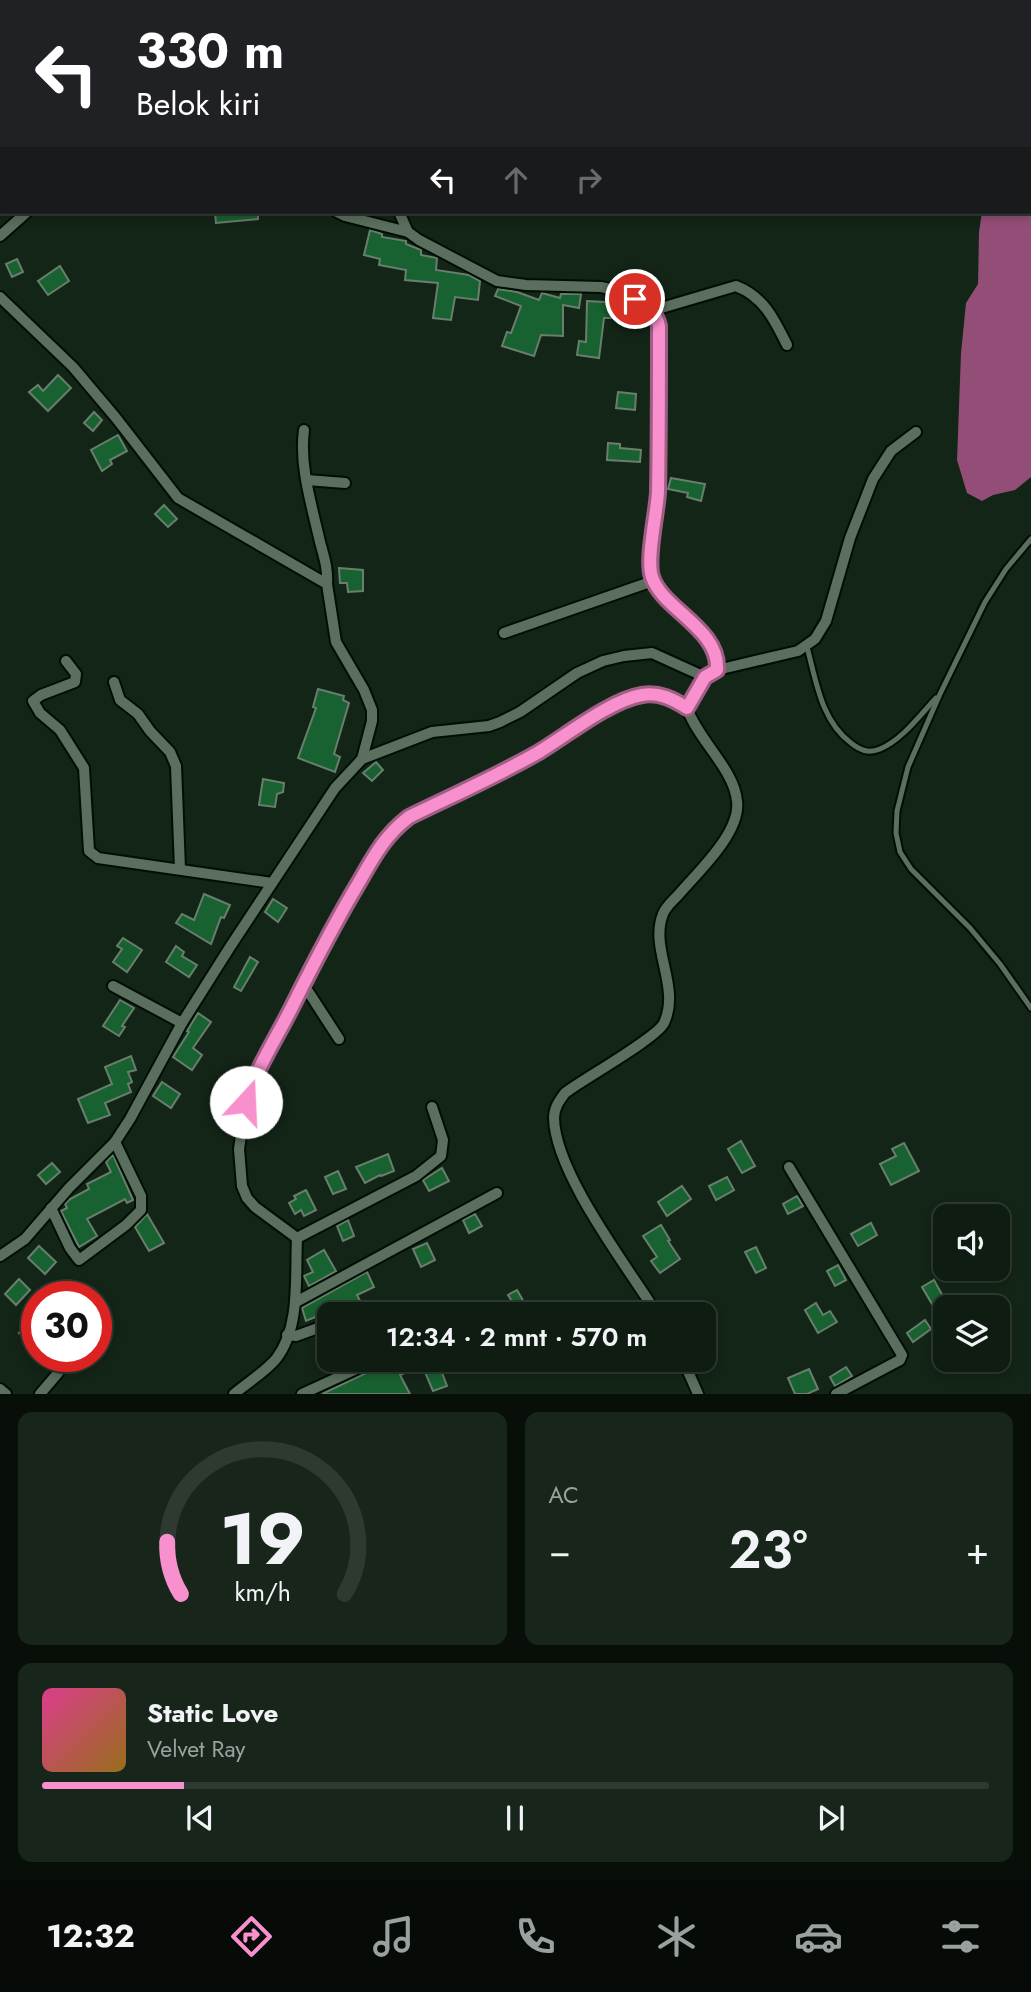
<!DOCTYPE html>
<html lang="id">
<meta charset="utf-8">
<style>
body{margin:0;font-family:Jost,sans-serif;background:#17251a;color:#f1f3f6;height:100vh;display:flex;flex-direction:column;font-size:26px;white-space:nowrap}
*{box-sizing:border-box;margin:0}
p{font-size:23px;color:#9ba19f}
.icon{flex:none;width:38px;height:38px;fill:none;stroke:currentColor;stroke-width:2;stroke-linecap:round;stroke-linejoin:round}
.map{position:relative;height:1394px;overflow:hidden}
.details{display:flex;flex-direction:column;gap:18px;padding:18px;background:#080f09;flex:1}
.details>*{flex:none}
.hud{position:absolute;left:0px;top:0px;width:1032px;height:214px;box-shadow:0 4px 10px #0003,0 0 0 2px #2e3a31;background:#202124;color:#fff;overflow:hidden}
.tools{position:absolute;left:933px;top:1204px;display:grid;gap:14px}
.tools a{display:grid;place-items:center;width:77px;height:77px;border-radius:14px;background:#0e1c11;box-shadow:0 4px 10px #0003,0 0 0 2px #2e3a31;font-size:35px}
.speed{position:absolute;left:21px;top:1281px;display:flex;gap:14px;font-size:35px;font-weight:700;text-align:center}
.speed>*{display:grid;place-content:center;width:91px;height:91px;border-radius:50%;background:#0e1c11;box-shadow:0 4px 10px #0003,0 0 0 2px #2e3a31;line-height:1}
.speed .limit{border:10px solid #d22;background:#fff;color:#111}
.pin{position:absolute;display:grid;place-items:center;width:60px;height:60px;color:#fff;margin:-30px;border:4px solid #fff;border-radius:50%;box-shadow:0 2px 7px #0007}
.me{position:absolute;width:77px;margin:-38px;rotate:20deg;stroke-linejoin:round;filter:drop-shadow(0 0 5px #0008)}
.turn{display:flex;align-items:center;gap:24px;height:147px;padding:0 21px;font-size:32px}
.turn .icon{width:91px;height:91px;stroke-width:2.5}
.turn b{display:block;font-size:49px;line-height:60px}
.lanes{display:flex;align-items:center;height:66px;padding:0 21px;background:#0003;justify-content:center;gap:35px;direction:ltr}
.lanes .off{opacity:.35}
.big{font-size:52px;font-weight:600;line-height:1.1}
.details .card{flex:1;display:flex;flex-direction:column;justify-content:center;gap:10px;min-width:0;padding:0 24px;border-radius:14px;background:#17251a}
.details .dial{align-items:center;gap:0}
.dial svg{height:182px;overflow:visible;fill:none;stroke:#2e3a31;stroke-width:7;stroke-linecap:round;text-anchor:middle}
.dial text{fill:#f1f3f6;stroke:none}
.song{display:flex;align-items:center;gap:21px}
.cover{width:84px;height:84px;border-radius:10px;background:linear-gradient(135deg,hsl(330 70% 55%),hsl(40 70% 35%))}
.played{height:7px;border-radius:4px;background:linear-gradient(90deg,#f790cd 15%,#2e3a31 15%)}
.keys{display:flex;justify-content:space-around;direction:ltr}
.heat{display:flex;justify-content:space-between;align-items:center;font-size:38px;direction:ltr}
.details .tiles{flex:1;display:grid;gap:18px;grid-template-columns:1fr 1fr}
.card:last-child{grid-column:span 2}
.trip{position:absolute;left:317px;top:1302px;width:399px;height:70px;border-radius:14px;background:#0e1c11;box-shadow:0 4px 10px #0003,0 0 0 2px #2e3a31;font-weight:600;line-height:70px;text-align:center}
.tab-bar{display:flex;height:112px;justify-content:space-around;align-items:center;background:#060b07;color:#9ba19f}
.tab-bar .icon{width:49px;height:49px}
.tab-bar .selected{color:#f790cd}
.tab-bar b{font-size:32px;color:#f1f3f6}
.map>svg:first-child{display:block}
</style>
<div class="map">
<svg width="1031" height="1394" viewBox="0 0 1031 1394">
<rect width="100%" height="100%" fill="#132517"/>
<polygon fill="#934e77" points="1031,175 1031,477 1015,490 993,495 982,501 967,493 957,460 961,353 966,303 978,284 979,232 982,212 1031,212"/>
<g fill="#186130" stroke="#697e6d" stroke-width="2">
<polygon points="215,212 258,212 258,219 216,223"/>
<polygon points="370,230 382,234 382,237 406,241 406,244 421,250 421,255 437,258 436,270 469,275 480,281 478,300 455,297 451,320 433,318 438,283 405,280 406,270 379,265 380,259 364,255"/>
<polygon points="17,259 23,272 12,277 6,264"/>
<polygon points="60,266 69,281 48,295 38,281"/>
<polygon points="498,289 517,292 539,300 542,293 560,298 561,294 581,294 579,308 563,305 563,336 541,335 534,356 502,346 507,332 511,333 521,306 495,296"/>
<polygon points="587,301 624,303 630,306 630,318 604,318 599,358 577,355 579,341 586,342"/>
<polygon points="58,375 71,388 48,411 29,392 38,385 43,391"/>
<polygon points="618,392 636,394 635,410 616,408"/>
<polygon points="94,412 102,420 93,431 84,423"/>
<polygon points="118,435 127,451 110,460 112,464 102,471 91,450"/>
<polygon points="608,443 620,444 620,448 641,450 640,462 607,460"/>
<polygon points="671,478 705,484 701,501 687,497 688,493 668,489"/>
<polygon points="164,505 177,519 168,527 155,514"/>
<polygon points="339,568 363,570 363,591 348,592 347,583 340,583"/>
<polygon points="318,689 344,696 343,700 349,703 334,754 340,757 335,772 298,758 316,708 313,707"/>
<polygon points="376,762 383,770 372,781 363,773"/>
<polygon points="263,779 284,783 283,792 277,794 275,807 259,805"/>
<polygon points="204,894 230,905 224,918 221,917 211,944 176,923 182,914 194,920"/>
<polygon points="273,899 287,908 278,922 265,912"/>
<polygon points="123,938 142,950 127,972 113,962 122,949 117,946"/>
<polygon points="176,946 184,952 182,956 197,965 189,977 166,962"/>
<polygon points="250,957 258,962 241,991 234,987"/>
<polygon points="120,1000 134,1008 122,1026 125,1027 119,1036 103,1026"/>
<polygon points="198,1013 211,1022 193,1048 202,1055 192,1070 173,1057 189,1032 187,1031"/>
<polygon points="131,1056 136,1070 128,1072 132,1082 128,1084 131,1092 105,1103 110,1115 88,1123 78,1099 112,1084 105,1067"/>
<polygon points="162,1082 180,1094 171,1108 153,1096"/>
<polygon points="741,1141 755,1166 742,1173 728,1149"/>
<polygon points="904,1143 919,1171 891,1185 880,1164 896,1156 892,1149"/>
<polygon points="388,1154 394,1171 381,1176 380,1175 365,1183 356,1167"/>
<polygon points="113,1155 133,1200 127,1203 125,1199 87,1219 97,1236 79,1247 61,1211 67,1208 65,1204 70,1199 89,1189 87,1184 111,1172 106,1162"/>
<polygon points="52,1163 60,1172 46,1184 38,1175"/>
<polygon points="442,1168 449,1181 429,1191 423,1180"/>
<polygon points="338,1171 346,1189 333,1194 325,1177"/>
<polygon points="727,1177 734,1190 716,1200 709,1186"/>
<polygon points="682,1186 691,1199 667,1216 658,1202"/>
<polygon points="306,1190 316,1210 304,1216 301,1210 295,1214 289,1203 296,1199 294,1196"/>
<polygon points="797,1196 803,1206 788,1214 783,1204"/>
<polygon points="147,1214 164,1243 149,1251 135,1227"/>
<polygon points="475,1214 482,1226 469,1233 463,1220"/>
<polygon points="348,1220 354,1236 343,1241 337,1226"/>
<polygon points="871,1223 877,1235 858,1246 851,1234"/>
<polygon points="661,1225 670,1240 668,1241 680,1259 660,1273 651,1261 657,1257 643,1236"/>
<polygon points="427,1243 435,1260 421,1267 413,1249"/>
<polygon points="39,1246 56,1262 45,1274 28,1258"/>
<polygon points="756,1247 766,1268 756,1273 745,1252"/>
<polygon points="324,1250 336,1271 309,1286 304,1276 313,1272 307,1260"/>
<polygon points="838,1265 846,1280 835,1286 827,1271"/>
<polygon points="367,1272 374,1287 357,1295 367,1314 322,1314 306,1321 302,1308"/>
<polygon points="19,1279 30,1290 16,1305 5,1294"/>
<polygon points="934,1280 946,1302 935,1309 922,1287"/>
<polygon points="517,1290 528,1309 519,1314 497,1314 513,1303 508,1295"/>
<polygon points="816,1303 823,1315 830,1311 837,1322 818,1333 805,1310"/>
<polygon points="925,1320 931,1329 913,1342 907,1333"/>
<polygon points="28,1321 37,1327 37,1345 19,1333"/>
<polygon points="384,1360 437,1360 447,1386 433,1391 422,1365 400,1375 410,1394 322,1394 379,1367"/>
<polygon points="846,1367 852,1376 835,1386 830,1377"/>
<polygon points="809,1369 818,1389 807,1394 795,1394 788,1378"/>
</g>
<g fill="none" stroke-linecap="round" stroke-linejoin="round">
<g stroke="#010e04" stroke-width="9">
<g id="service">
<polyline points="1031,539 1006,569 985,602 940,694 908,767 897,811 896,833 900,852 911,869 970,928 1000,964 1031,1008"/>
<path d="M807,647C816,680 821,721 851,743C860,750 868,754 880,749C902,740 920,715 936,698"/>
</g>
</g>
<g stroke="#010e04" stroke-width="14">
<g id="minor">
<polyline points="69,0 70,2"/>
<polyline points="337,212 345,216 408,232"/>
<polyline points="0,236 27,212"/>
<polyline points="0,297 73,367 116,418 178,498 327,584 336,642 364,690 372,710 372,721 362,759"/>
<path d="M651,311L736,286C764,297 774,319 787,345"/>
<path d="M304,430C299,466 312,506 320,542C324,557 328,568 327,584"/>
<polyline points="307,480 345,483"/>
<polyline points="504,633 653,581"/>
<polyline points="66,661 76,674 75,682 41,695 33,701 40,713 60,730 84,768 89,851 98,858 272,883"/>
<polyline points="717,670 798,651 815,639 826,621 850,538 873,479 891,451 916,432"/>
<polyline points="114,682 120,700 138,714 150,731 170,752 176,766 180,869"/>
<polyline points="304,985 339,1039"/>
<polyline points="113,986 182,1023"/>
<polyline points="789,1167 902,1355 900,1360 836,1394"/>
<polyline points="51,1208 70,1248 79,1260 126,1225 141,1210 141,1196 115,1142"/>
<polyline points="297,1238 416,1176 441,1156 443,1140 432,1107"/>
<path d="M0,1256L25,1239L69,1188L115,1142L130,1119L182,1023L230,947L335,788L362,759L432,732L489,726L500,722L520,712L577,673L603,661L624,656L652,653L705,677L717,670C721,629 663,610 652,577C646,558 657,513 658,492C659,437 659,381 659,326L657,318L644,304L615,290L601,287L526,285L497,281L419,240L408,232L399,212"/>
<polyline points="296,1302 497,1193"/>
<polyline points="477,1314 494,1307"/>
<path d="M657,1314C627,1266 555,1173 554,1118C554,1108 559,1101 565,1093C583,1079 657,1038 664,1023C681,987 649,948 663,914C666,906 674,900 680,893C699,871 741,832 737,801C734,769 698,740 687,708L705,677"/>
<polyline points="287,1335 296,1336 329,1324"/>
<polyline points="683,1360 698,1394"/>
<polyline points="0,1389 6,1394"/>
<polyline points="40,1394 58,1373"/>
<path d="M234,1394C247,1383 265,1372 276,1359C301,1327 295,1276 297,1238L255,1207L247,1198L242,1186L239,1149L246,1102L264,1056L287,1016L343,908L385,838L409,817L537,752L624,701L642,695H654L671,698L687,708"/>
<polyline points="302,1394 376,1360"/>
</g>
</g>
<use href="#service" stroke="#5b6f5e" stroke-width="5"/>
<use href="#minor" stroke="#5b6f5e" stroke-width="10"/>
</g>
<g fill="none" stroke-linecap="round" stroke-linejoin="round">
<g stroke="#a15e85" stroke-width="18">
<path id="route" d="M246,1102C257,1067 276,1039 292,1007C313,965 334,924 358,884C373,858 384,836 409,817C452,796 497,776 539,752C567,735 611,700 642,695C659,692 673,699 687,708L705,677L717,670C720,629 662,609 652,577C646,559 657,513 658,492C659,437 659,381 659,326C656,312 646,306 635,299"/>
</g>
<use href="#route" stroke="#f790cd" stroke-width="12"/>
</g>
</svg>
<div class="tools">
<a><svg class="icon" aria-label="sound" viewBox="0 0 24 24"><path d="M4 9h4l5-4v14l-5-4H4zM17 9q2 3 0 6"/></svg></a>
<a><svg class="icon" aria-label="layers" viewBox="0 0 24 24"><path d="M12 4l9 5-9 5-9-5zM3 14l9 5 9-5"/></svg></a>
</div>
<div class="speed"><div class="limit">30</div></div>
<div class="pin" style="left:635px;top:299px;background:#d93025"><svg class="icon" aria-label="arrive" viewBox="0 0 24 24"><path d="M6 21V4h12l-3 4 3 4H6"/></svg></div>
<svg class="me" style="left:246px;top:1102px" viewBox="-20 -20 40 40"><circle r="19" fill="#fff"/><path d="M0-13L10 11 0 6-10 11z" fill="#f790cd"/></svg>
<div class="trip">12:34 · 2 mnt · 570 m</div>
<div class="hud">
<div class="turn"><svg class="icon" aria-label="left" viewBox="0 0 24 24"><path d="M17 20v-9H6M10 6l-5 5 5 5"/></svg><div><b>330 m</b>Belok kiri</div></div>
<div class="lanes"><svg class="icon" aria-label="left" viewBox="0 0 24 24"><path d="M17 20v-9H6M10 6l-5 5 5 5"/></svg><svg class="icon off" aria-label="ahead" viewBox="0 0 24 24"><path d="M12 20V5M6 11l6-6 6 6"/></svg><svg class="icon off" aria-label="right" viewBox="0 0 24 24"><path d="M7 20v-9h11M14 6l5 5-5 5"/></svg></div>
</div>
</div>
<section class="details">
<div class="tiles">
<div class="card dial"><svg viewBox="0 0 100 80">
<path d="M14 69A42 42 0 1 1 86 69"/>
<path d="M14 69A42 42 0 0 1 8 46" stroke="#f790cd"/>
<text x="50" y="56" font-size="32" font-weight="700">19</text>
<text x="50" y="72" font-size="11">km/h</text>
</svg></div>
<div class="card"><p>AC</p>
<div class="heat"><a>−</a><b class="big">23°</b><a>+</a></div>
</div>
<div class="card">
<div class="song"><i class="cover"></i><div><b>Static Love</b><p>Velvet Ray</p></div></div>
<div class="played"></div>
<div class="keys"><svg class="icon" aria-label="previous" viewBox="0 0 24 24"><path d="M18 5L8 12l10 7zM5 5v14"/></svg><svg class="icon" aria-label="pause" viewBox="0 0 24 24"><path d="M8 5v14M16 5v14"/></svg><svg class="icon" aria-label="next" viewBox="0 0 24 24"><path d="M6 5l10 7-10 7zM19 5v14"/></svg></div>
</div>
</div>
</section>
<nav class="tab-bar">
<b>12:32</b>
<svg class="icon selected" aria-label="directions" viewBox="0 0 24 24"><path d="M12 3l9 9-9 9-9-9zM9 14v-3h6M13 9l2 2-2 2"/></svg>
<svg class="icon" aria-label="music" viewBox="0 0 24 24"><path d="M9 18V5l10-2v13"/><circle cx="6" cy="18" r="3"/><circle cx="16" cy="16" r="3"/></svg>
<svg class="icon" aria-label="phone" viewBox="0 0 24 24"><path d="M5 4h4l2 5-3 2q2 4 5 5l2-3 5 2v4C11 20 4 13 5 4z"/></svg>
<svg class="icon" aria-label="climate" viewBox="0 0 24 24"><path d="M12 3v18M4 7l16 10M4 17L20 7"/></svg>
<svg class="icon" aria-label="car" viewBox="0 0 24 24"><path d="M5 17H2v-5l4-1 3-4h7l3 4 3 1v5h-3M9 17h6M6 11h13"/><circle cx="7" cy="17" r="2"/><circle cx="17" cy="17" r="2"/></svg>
<svg class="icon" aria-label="filters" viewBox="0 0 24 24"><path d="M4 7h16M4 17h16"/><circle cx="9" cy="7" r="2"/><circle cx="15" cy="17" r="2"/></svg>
</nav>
